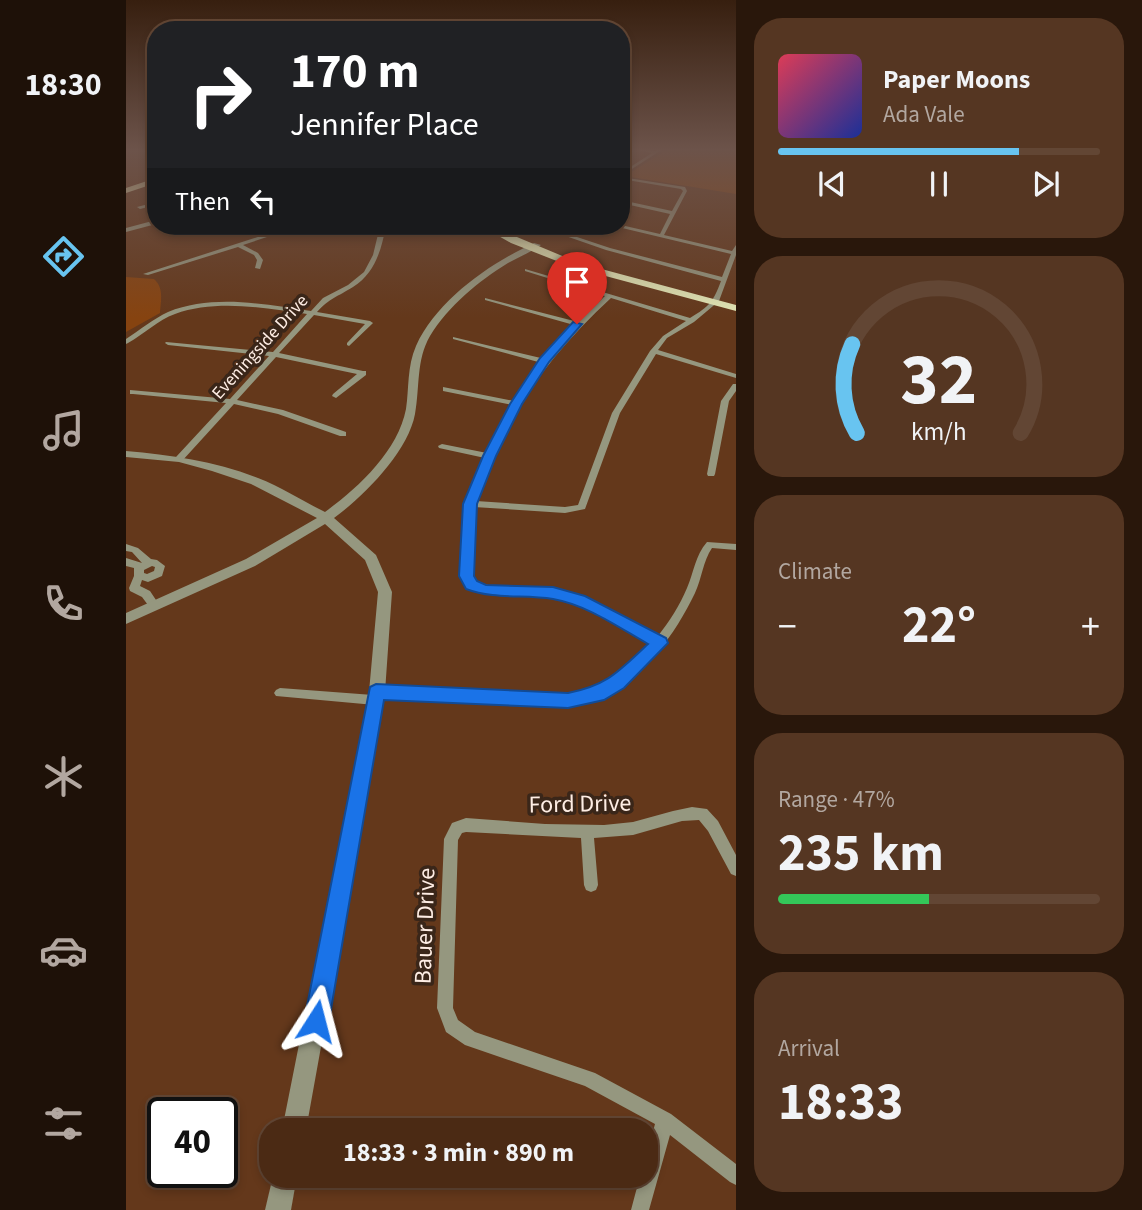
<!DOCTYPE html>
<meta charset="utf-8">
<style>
body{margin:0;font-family:"Source Sans 3",sans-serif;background:#553622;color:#f1f3f6;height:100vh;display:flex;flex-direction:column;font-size:26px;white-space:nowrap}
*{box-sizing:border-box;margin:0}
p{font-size:23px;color:#b2a7a0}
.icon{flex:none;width:38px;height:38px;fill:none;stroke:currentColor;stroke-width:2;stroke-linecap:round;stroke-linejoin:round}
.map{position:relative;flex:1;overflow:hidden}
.panel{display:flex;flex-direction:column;gap:18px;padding:18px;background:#29170b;width:406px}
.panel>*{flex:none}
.top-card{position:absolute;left:21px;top:21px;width:483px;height:214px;border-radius:28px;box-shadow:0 4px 10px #0003,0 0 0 2px #624634;background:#202124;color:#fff;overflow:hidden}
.speed{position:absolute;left:21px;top:1097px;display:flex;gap:14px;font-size:35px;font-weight:700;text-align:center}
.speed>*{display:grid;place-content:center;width:91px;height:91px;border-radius:50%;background:#4b2a14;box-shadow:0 4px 10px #0003,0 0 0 2px #624634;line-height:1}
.speed .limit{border:4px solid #111;border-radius:10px;background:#fff;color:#111}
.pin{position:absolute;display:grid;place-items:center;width:60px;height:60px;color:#fff;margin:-72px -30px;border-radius:50% 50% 50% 0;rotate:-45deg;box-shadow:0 0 7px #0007}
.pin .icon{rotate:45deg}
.me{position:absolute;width:77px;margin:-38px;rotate:9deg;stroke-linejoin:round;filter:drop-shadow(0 0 5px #0008)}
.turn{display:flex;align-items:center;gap:24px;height:147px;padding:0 28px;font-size:32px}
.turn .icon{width:91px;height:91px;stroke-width:2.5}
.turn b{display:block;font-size:49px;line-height:60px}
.then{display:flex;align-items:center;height:66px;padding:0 28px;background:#0003;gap:14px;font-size:26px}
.big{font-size:52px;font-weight:700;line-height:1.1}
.panel .card{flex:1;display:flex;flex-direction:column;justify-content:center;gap:10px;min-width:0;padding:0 24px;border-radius:28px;background:#553622}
.panel .dial{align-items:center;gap:0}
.dial svg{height:182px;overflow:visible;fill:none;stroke:#624634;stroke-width:7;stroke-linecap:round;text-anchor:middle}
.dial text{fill:#f1f3f6;stroke:none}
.song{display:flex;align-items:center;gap:21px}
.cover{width:84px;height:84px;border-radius:10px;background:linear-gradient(135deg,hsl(350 70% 55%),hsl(230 70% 35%))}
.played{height:7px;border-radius:4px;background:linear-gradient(90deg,#68c4f0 75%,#624634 75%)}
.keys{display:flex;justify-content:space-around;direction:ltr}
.heat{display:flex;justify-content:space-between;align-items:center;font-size:38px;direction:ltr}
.charge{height:10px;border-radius:5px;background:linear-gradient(90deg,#34c759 47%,#624634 0)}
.trip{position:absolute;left:133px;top:1118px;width:399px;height:70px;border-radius:28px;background:#4b2a14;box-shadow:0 4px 10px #0003,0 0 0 2px #624634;font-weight:700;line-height:70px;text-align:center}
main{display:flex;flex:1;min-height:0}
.dock{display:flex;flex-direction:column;width:126px;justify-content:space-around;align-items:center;background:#1e1108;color:#b2a7a0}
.dock .icon{width:49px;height:49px}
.dock .selected{color:#68c4f0}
.dock b{font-size:32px;color:#f1f3f6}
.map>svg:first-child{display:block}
</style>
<main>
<nav class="dock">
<b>18:30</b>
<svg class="icon selected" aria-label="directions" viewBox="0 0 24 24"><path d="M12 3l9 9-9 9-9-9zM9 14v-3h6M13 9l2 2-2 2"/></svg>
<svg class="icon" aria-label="music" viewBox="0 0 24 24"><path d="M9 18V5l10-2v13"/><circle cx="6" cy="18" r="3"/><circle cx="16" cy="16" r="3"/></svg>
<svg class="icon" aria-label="phone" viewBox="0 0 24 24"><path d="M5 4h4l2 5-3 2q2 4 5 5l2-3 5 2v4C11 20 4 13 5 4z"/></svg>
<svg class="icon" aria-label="climate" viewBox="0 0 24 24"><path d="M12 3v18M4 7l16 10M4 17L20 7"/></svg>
<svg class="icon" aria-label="car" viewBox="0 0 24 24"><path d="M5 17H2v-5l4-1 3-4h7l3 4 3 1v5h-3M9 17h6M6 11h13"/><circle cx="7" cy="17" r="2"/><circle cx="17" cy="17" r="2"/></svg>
<svg class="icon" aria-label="filters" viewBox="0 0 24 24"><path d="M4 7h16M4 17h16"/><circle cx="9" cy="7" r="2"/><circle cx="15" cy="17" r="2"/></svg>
</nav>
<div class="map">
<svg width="610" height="1210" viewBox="0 0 610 1210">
<rect width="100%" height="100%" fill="#64381b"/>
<g fill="#864310">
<polygon points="542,149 610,149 610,194 499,176"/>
<path d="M0,277L28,279C38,288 35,300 34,313L0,332Z"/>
</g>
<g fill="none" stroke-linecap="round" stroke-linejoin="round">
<g fill="#95977f" fill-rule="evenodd">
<polygon points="507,149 529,151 532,149 537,149 495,176 495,173 526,153"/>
<path d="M495,177L559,187L561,191L538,235L606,251L610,245V255L593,301L568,322L541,338L532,350L610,374V378L530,354L494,413L459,509L439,513L348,507L346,576L350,582C375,590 401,585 426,589C465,595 498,617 532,636C543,622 554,605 561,588C568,572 569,556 581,542L610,544V550L586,548C577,561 576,578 569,593C550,633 516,681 474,699C463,703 453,704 442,706L253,697L255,700L253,704L249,705L150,696L148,693L150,690L154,688L247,695L245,692L247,689L251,687L442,696C451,694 461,694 469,690C491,680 510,662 526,644C495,626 464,604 428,597C399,592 372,597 342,588L336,576L338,514L342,497L359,458L313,448L312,446L316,444L361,453L386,405L317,391V387L388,401L416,363L327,339V337L419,359L448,325L359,300V298L452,322L479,296L399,271V269L564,318C584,306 587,302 595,281L480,250L411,226H418L484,248L596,277L605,254L492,227V226L495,225L534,234L544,214L495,203V200L546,211L557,191L555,189L495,179ZM485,298L560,321L537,336L524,351L486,413L452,505L439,507L350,501C374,421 424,354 485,298Z"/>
<polygon points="30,202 30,205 14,209 11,207"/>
<polygon points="30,220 30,224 0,232 0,228"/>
<polygon points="187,226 198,226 144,236 117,245 132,253 137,260 134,269 129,268 131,260 128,255 112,247 22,275 17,274 141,234"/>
<path d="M254,226H260C255,251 249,273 227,287C211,297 204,298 191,312L244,321L247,323L246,324L223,346L221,345V343L239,324L188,315L153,353L237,371H240V375L210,398L206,396L207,394L231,374L150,357L111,400L157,410L220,432V436H214L152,414L108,404L56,461H50V457L100,403L7,394H4V390L104,399L143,356L42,345L39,343L40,342L147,352L181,314C140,308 90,299 49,314C32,320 18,334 2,343L0,344V339C14,330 27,319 42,312C86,294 139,304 185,311L197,298L222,285L238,272L247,255Z"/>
<polygon points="607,384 610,384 610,391 603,401 589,474 588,476 582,476 581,474 595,401"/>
<path d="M0,544L12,548L25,559L31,560L39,566L36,576L22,582L16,580L14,586L24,591L34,606L33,609H25L16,597L4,591L3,588L8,576V568L0,566V558L16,563L6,552L0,551ZM26,566L29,567L28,571L21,574L18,573V570Z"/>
<polygon points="566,807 581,809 592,821 610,855 610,876 605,874 582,831 573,820 556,821 507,835 468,838 472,885 470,890 465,892 460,890 458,885 455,838 340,832 336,833 332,840 327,1008 332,1020 349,1032 469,1073 545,1114 610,1164 610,1185 604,1182 544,1135 523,1210 505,1210 514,1176 520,1176 520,1157 529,1124 459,1086 339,1045 320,1032 311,1008 318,839 326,823 340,818 419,824 478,825 507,822 547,811"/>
</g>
<g fill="#95977f" fill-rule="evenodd">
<path d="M408,243L415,245C405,252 393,257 382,263C353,281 322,306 304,336C290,360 294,387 289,414C282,452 238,496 208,518L250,555L266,592L259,692L180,1130H156L243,692L252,592L239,560L199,524L129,566L0,624V613L120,559L191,518L125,484L86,471L53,462L0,457V451C45,455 89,461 132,478C155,487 177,501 199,512C232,488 272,451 280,409C283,389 281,366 290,346C311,300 363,264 408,243Z"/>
<polygon points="147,1176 171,1176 165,1210 139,1210"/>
</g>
<g fill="#e3e7b6" fill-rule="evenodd">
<polygon points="30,178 30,183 0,193 0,188"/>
<polygon points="355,226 365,226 453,263 610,305 610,311 446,267 385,243"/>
</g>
</g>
<linearGradient id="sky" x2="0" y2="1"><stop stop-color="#371f0f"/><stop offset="0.47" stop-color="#6c534a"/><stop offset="1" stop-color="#6c534a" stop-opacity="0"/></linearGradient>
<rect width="610" height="318" fill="url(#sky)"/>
<path fill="#1a73e8" stroke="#114b97" stroke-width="2" d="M447,322L456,324L423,362L396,404L370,456L351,504L348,576L351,581L360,585L427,587L459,596L540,638L542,643L498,688L478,700L442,708L258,700L203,1021L199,1029L190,1033L182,1029L178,1021L244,687L250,684L442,693C482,685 493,671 522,644C492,627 461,605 427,599C398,594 369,600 340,589L333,576L337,504L357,456L384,404L414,358Z"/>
<g text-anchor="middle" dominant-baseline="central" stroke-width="7" stroke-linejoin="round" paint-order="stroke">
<g font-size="18" fill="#feede4" stroke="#3a2619">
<text transform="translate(134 347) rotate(-48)">Eveningside Drive</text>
</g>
<g font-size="24" fill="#feede4" stroke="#3a2619">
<text transform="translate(454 804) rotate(-1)">Ford Drive</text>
<text transform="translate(299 926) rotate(-88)">Bauer Drive</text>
</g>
</g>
</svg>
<div class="speed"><div class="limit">40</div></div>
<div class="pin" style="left:451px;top:324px;background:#d93025"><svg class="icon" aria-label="arrive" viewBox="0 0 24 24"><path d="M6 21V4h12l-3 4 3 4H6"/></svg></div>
<svg class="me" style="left:190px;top:1021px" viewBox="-20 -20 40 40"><path d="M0-17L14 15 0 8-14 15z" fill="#1a73e8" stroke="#fff" stroke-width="4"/></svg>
<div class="trip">18:33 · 3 min · 890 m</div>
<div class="top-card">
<div class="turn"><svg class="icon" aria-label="right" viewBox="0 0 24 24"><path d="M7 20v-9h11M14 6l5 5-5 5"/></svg><div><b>170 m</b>Jennifer Place</div></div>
<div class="then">Then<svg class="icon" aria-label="left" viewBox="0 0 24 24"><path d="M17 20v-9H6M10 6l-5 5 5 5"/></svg></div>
</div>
</div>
<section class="panel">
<div class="card">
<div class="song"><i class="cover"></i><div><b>Paper Moons</b><p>Ada Vale</p></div></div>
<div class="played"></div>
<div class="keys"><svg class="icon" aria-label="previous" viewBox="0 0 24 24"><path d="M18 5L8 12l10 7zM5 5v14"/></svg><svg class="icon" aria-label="pause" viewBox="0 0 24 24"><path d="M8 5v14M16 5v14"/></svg><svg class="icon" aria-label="next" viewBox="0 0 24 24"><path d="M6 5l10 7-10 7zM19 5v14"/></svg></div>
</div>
<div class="card dial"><svg viewBox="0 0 100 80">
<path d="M14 69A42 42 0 1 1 86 69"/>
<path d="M14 69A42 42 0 0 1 12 30" stroke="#68c4f0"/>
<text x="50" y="56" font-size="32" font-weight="700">32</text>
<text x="50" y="72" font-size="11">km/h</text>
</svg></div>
<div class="card"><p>Climate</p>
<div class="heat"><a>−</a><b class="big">22°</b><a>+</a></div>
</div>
<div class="card"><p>Range · 47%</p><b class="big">235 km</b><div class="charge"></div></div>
<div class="card"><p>Arrival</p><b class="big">18:33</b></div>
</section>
</main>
